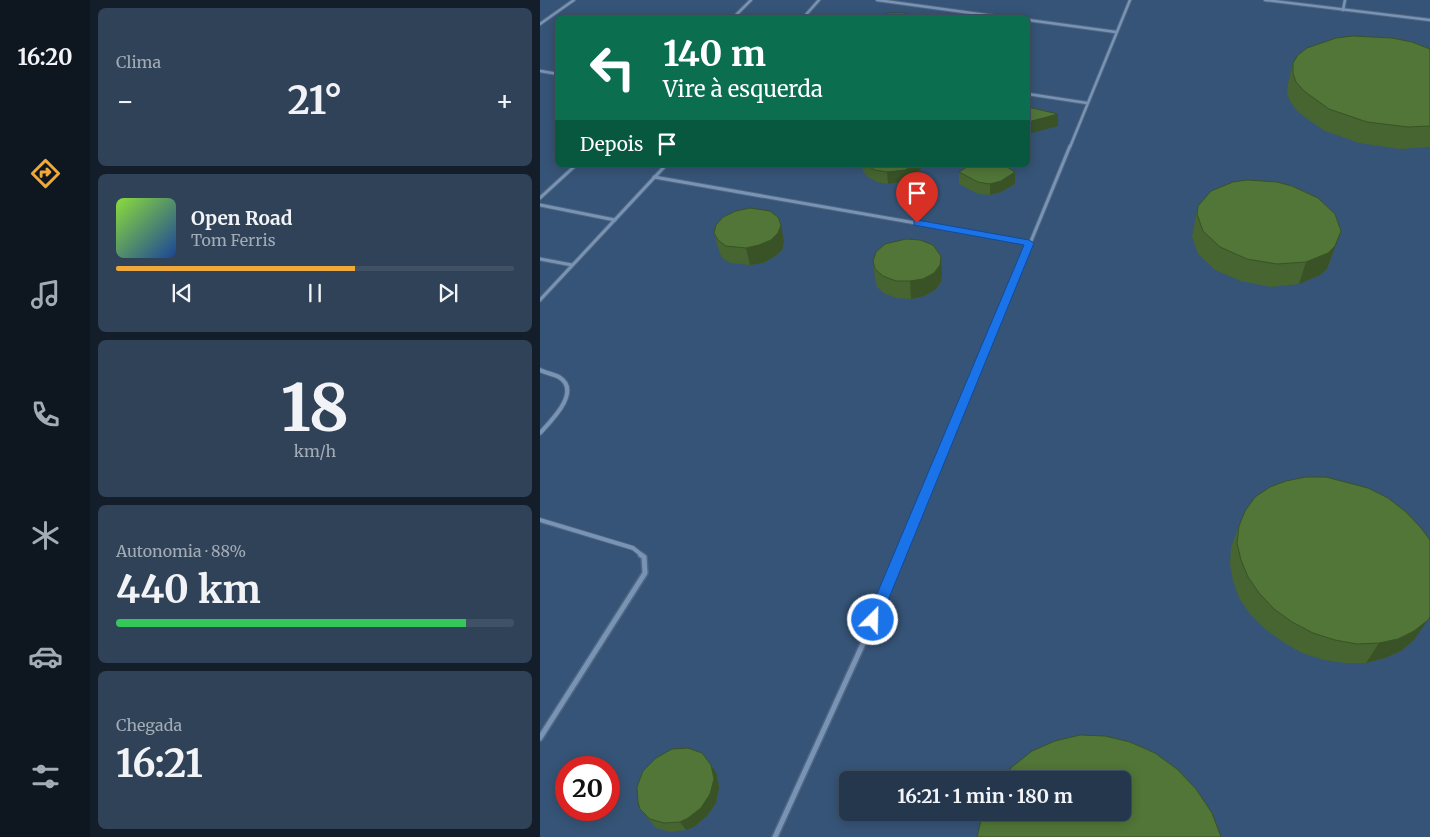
<!DOCTYPE html>
<html lang="pt">
<meta charset="utf-8">
<style>
body{margin:0;font-family:Merriweather,serif;background:#304257;color:#f1f3f6;height:100vh;display:flex;flex-direction:column;font-size:19px;white-space:nowrap}
*{box-sizing:border-box;margin:0}
p{font-size:16px;color:#a3acb6}
.icon{flex:none;width:28px;height:28px;fill:none;stroke:currentColor;stroke-width:2;stroke-linecap:round;stroke-linejoin:round}
.map{position:relative;flex:1;overflow:hidden}
.sheet{display:flex;flex-direction:column;gap:8px;padding:8px;background:#141e2a;width:450px}
.sheet>*{flex:none}
.hud{position:absolute;left:15px;top:15px;width:475px;height:152px;border-radius:8px;box-shadow:0 2px 12px #0003,0 0 0 1px #415165;background:#0b6e4f;color:#fff;overflow:hidden}
.speed{position:absolute;left:15px;top:756px;display:flex;gap:10px;font-size:25px;font-weight:700;text-align:center}
.speed>*{display:grid;place-content:center;width:65px;height:65px;border-radius:50%;background:#24374d;box-shadow:0 2px 12px #0003,0 0 0 1px #415165;line-height:1}
.speed .limit{border:8px solid #d22;background:#fff;color:#111}
.pin{position:absolute;display:grid;place-items:center;width:42px;height:42px;color:#fff;margin:-51px -21px;border-radius:50% 50% 50% 0;rotate:-45deg;box-shadow:0 0 5px #0007}
.pin .icon{rotate:45deg}
.me{position:absolute;width:55px;margin:-28px;rotate:23deg;stroke-linejoin:round;filter:drop-shadow(0 0 4px #0008)}
.turn{display:flex;align-items:center;gap:18px;height:105px;padding:0 25px;font-size:22px}
.turn .icon{width:65px;height:65px;stroke-width:2.5}
.turn b{display:block;font-size:35px;line-height:42px}
.then{display:flex;align-items:center;height:48px;padding:0 25px;background:#0003;gap:10px;font-size:19px}
.big{font-size:38px;font-weight:700;line-height:1.1}
.sheet .card{flex:1;display:flex;flex-direction:column;justify-content:center;gap:8px;min-width:0;padding:0 18px;border-radius:8px;background:#304257}
.sheet .dial{align-items:center;gap:0}
.dial b{font-size:65px;line-height:1}
.song{display:flex;align-items:center;gap:15px}
.cover{width:60px;height:60px;border-radius:8px;background:linear-gradient(135deg,hsl(90 70% 55%),hsl(220 70% 35%))}
.played{height:5px;border-radius:2px;background:linear-gradient(90deg,#eea83c 60%,#415165 60%)}
.keys{display:flex;justify-content:space-around;direction:ltr}
.heat{display:flex;justify-content:space-between;align-items:center;font-size:28px;direction:ltr}
.charge{height:8px;border-radius:4px;background:linear-gradient(90deg,#34c759 88%,#415165 0)}
.trip{position:absolute;left:299px;top:771px;width:292px;height:50px;border-radius:8px;background:#24374d;box-shadow:0 2px 12px #0003,0 0 0 1px #415165;font-weight:700;line-height:50px;text-align:center}
main{display:flex;flex:1;min-height:0}
.menu{display:flex;flex-direction:column;width:90px;justify-content:space-around;align-items:center;background:#0e161f;color:#a3acb6}
.menu .icon{width:35px;height:35px}
.menu .on{color:#eea83c}
.menu b{font-size:22px;color:#f1f3f6}
.map>svg:first-child{display:block}
</style>
<main>
<nav class="menu">
<b>16:20</b>
<svg class="icon on" aria-label="directions" viewBox="0 0 24 24"><path d="M12 3l9 9-9 9-9-9zM9 14v-3h6M13 9l2 2-2 2"/></svg>
<svg class="icon" aria-label="music" viewBox="0 0 24 24"><path d="M9 18V5l10-2v13"/><circle cx="6" cy="18" r="3"/><circle cx="16" cy="16" r="3"/></svg>
<svg class="icon" aria-label="phone" viewBox="0 0 24 24"><path d="M5 4h4l2 5-3 2q2 4 5 5l2-3 5 2v4C11 20 4 13 5 4z"/></svg>
<svg class="icon" aria-label="climate" viewBox="0 0 24 24"><path d="M12 3v18M4 7l16 10M4 17L20 7"/></svg>
<svg class="icon" aria-label="car" viewBox="0 0 24 24"><path d="M5 17H2v-5l4-1 3-4h7l3 4 3 1v5h-3M9 17h6M6 11h13"/><circle cx="7" cy="17" r="2"/><circle cx="17" cy="17" r="2"/></svg>
<svg class="icon" aria-label="filters" viewBox="0 0 24 24"><path d="M4 7h16M4 17h16"/><circle cx="9" cy="7" r="2"/><circle cx="15" cy="17" r="2"/></svg>
</nav>
<section class="sheet">
<div class="card"><p>Clima</p>
<div class="heat"><a>−</a><b class="big">21°</b><a>+</a></div>
</div>
<div class="card">
<div class="song"><i class="cover"></i><div><b>Open Road</b><p>Tom Ferris</p></div></div>
<div class="played"></div>
<div class="keys"><svg class="icon" aria-label="previous" viewBox="0 0 24 24"><path d="M18 5L8 12l10 7zM5 5v14"/></svg><svg class="icon" aria-label="pause" viewBox="0 0 24 24"><path d="M8 5v14M16 5v14"/></svg><svg class="icon" aria-label="next" viewBox="0 0 24 24"><path d="M6 5l10 7-10 7zM19 5v14"/></svg></div>
</div>
<div class="card dial"><b>18</b><p>km/h</p></div>
<div class="card"><p>Autonomia · 88%</p><b class="big">440 km</b><div class="charge"></div></div>
<div class="card"><p>Chegada</p><b class="big">16:21</b></div>
</section>
<div class="map">
<svg width="890" height="837" viewBox="0 0 890 837">
<rect width="100%" height="100%" fill="#304967"/>
<path fill="#365477" fill-rule="evenodd" d="M0,0H890V837H0ZM18,18H488V165H18ZM26,768H69V810H26ZM308,780H582V812H308Z"/>
<g fill="none" stroke-linecap="round" stroke-linejoin="round">
<g stroke="#50657f" stroke-width="4.5">
<g id="service-far3">
<polyline points="337,0 468,18"/>
<polyline points="725,0 890,20"/>
<polyline points="803,10 805,0"/>
<polyline points="193,18 211,0"/>
<polyline points="263,18 279,0"/>
<polyline points="488,20 576,32"/>
<polyline points="0,24 34,0"/>
<polyline points="0,71 18,74"/>
<polyline points="488,94 547,103"/>
<polyline points="530,147 590,0"/>
</g>
</g>
<g stroke="#50657f" stroke-width="5">
<g id="service-far2">
<polyline points="114,177 489,243"/>
<polyline points="0,198 36,165"/>
<polyline points="0,205 75,220"/>
<polyline points="0,259 32,265"/>
<polyline points="0,300 126,165"/>
<polyline points="455,329 530,146"/>
</g>
</g>
<g stroke="#50657f" stroke-width="6">
<g id="service-far1">
<path d="M0,370C6,373 13,374 19,377C42,391 11,421 0,433"/>
<polyline points="0,520 93,548 103,556"/>
<polyline points="360,556 455,328"/>
</g>
</g>
<g stroke="#50657f" stroke-width="8">
<g id="service">
<polyline points="0,738 105,573 104,557 101,555"/>
<polyline points="235,837 326,637 361,555"/>
</g>
</g>
<use href="#service-far3" stroke="#7793b6" stroke-width="2.5"/>
<use href="#service-far2" stroke="#7793b6" stroke-width="3"/>
<use href="#service-far1" stroke="#7793b6" stroke-width="4"/>
<use href="#service" stroke="#7793b6" stroke-width="5"/>
</g>
<g fill="#466530">
<polygon points="890,49 890,147 860,149 819,143 783,130 758,112 751,103 747,94 748,84 753,63"/>
<polygon points="240,165 268,165 252,168"/>
<polygon points="322,165 382,165 381,168 375,177 366,181 348,184 337,182 328,177 323,171"/>
<polygon points="419,172 475,172 475,184 461,192 450,195 438,194 419,184"/>
<polygon points="658,206 793,253 787,269 780,275 759,284 731,287 701,281 675,270 658,254 652,236"/>
<polygon points="174,233 244,242 242,250 234,257 223,263 210,265 191,263 182,258 179,251"/>
<polygon points="401,256 402,274 401,282 395,290 384,296 371,299 357,298 345,294 337,287 335,278 333,261"/>
<polygon points="699,526 874,640 861,651 845,658 826,663 805,663 784,660 762,653 743,642 725,629 710,614 699,598 693,581 690,564 691,547"/>
<polygon points="177,774 179,788 176,803 167,816 154,827 146,830 130,832 116,828 100,809"/>
</g>
<g fill="#395327">
<polygon points="518,114 518,126 488,134 488,122"/>
<polygon points="252,165 268,165 252,168"/>
<polygon points="374,165 382,165 381,168 375,177 366,181 348,184 347,172"/>
<polygon points="475,172 475,184 461,192 450,195 450,184"/>
<polygon points="241,225 244,242 242,250 234,257 223,263 210,265 206,248"/>
<polygon points="801,231 787,269 780,275 759,284 766,262"/>
<polygon points="401,256 402,274 401,282 395,290 384,296 371,299 370,281"/>
<polygon points="888,620 874,640 861,651 845,658 826,663 839,643"/>
<polygon points="171,765 177,774 179,788 176,803 167,816 154,827 146,830 140,822"/>
</g>
<g fill="#517638" stroke="#395327">
<polygon points="349,13 364,13 381,18 336,18"/>
<polygon points="813,36 852,38 872,42 890,49 890,126 868,127 827,122 789,109 764,91 756,82 753,73 753,63 758,55 767,48 796,38"/>
<polygon points="488,107 518,114 488,122"/>
<polygon points="326,165 374,165 365,170 347,172 335,170"/>
<polygon points="430,165 464,165 475,172 461,181 450,184 438,182 419,172"/>
<polygon points="707,180 737,182 752,186 778,198 795,214 801,231 795,246 788,253 766,262 737,264 707,259 680,247 663,231 657,214 658,206 671,191 693,182"/>
<polygon points="210,208 230,211 238,217 241,225 238,233 231,240 219,245 206,248 186,246 178,240 174,233 176,225 183,217 196,211"/>
<polygon points="366,239 380,240 393,245 401,256 400,265 394,273 383,279 370,281 356,281 343,276 335,269 333,261 336,252 345,244"/>
<polygon points="766,477 786,477 828,488 848,498 866,512 881,528 890,540 890,617 888,620 874,631 858,639 839,643 817,644 795,640 773,633 752,622 734,609 719,593 708,577 701,560 697,543 699,526 705,511 715,497 730,487 746,481"/>
<polygon points="540,735 565,736 590,742 615,753 637,769 656,789 672,813 681,837 437,837 443,812 582,812 582,780 461,780 472,767 492,751 515,741"/>
<polygon points="148,748 162,753 171,765 174,779 170,794 161,808 148,818 140,822 124,823 110,819 100,809 98,802 97,787 103,771 116,758 132,749"/>
</g>
<polygon fill="#1a73e8" stroke="#114b97" points="377,220 489,240 494,243 340,620 338,624 333,626 328,624 326,620 484,245 374,225 374,221"/>
</svg>
<div class="speed"><div class="limit">20</div></div>
<div class="pin" style="left:377px;top:223px;background:#d93025"><svg class="icon" aria-label="arrive" viewBox="0 0 24 24"><path d="M6 21V4h12l-3 4 3 4H6"/></svg></div>
<svg class="me" style="left:333px;top:620px" viewBox="-20 -20 40 40"><circle r="17" fill="#1a73e8" stroke="#fff" stroke-width="3"/><path d="M0-11L8 9 0 5-8 9z" fill="#fff"/></svg>
<div class="trip">16:21 · 1 min · 180 m</div>
<div class="hud">
<div class="turn"><svg class="icon" aria-label="left" viewBox="0 0 24 24"><path d="M17 20v-9H6M10 6l-5 5 5 5"/></svg><div><b>140 m</b>Vire à esquerda</div></div>
<div class="then">Depois<svg class="icon" aria-label="arrive" viewBox="0 0 24 24"><path d="M6 21V4h12l-3 4 3 4H6"/></svg></div>
</div>
</div>
</main>
